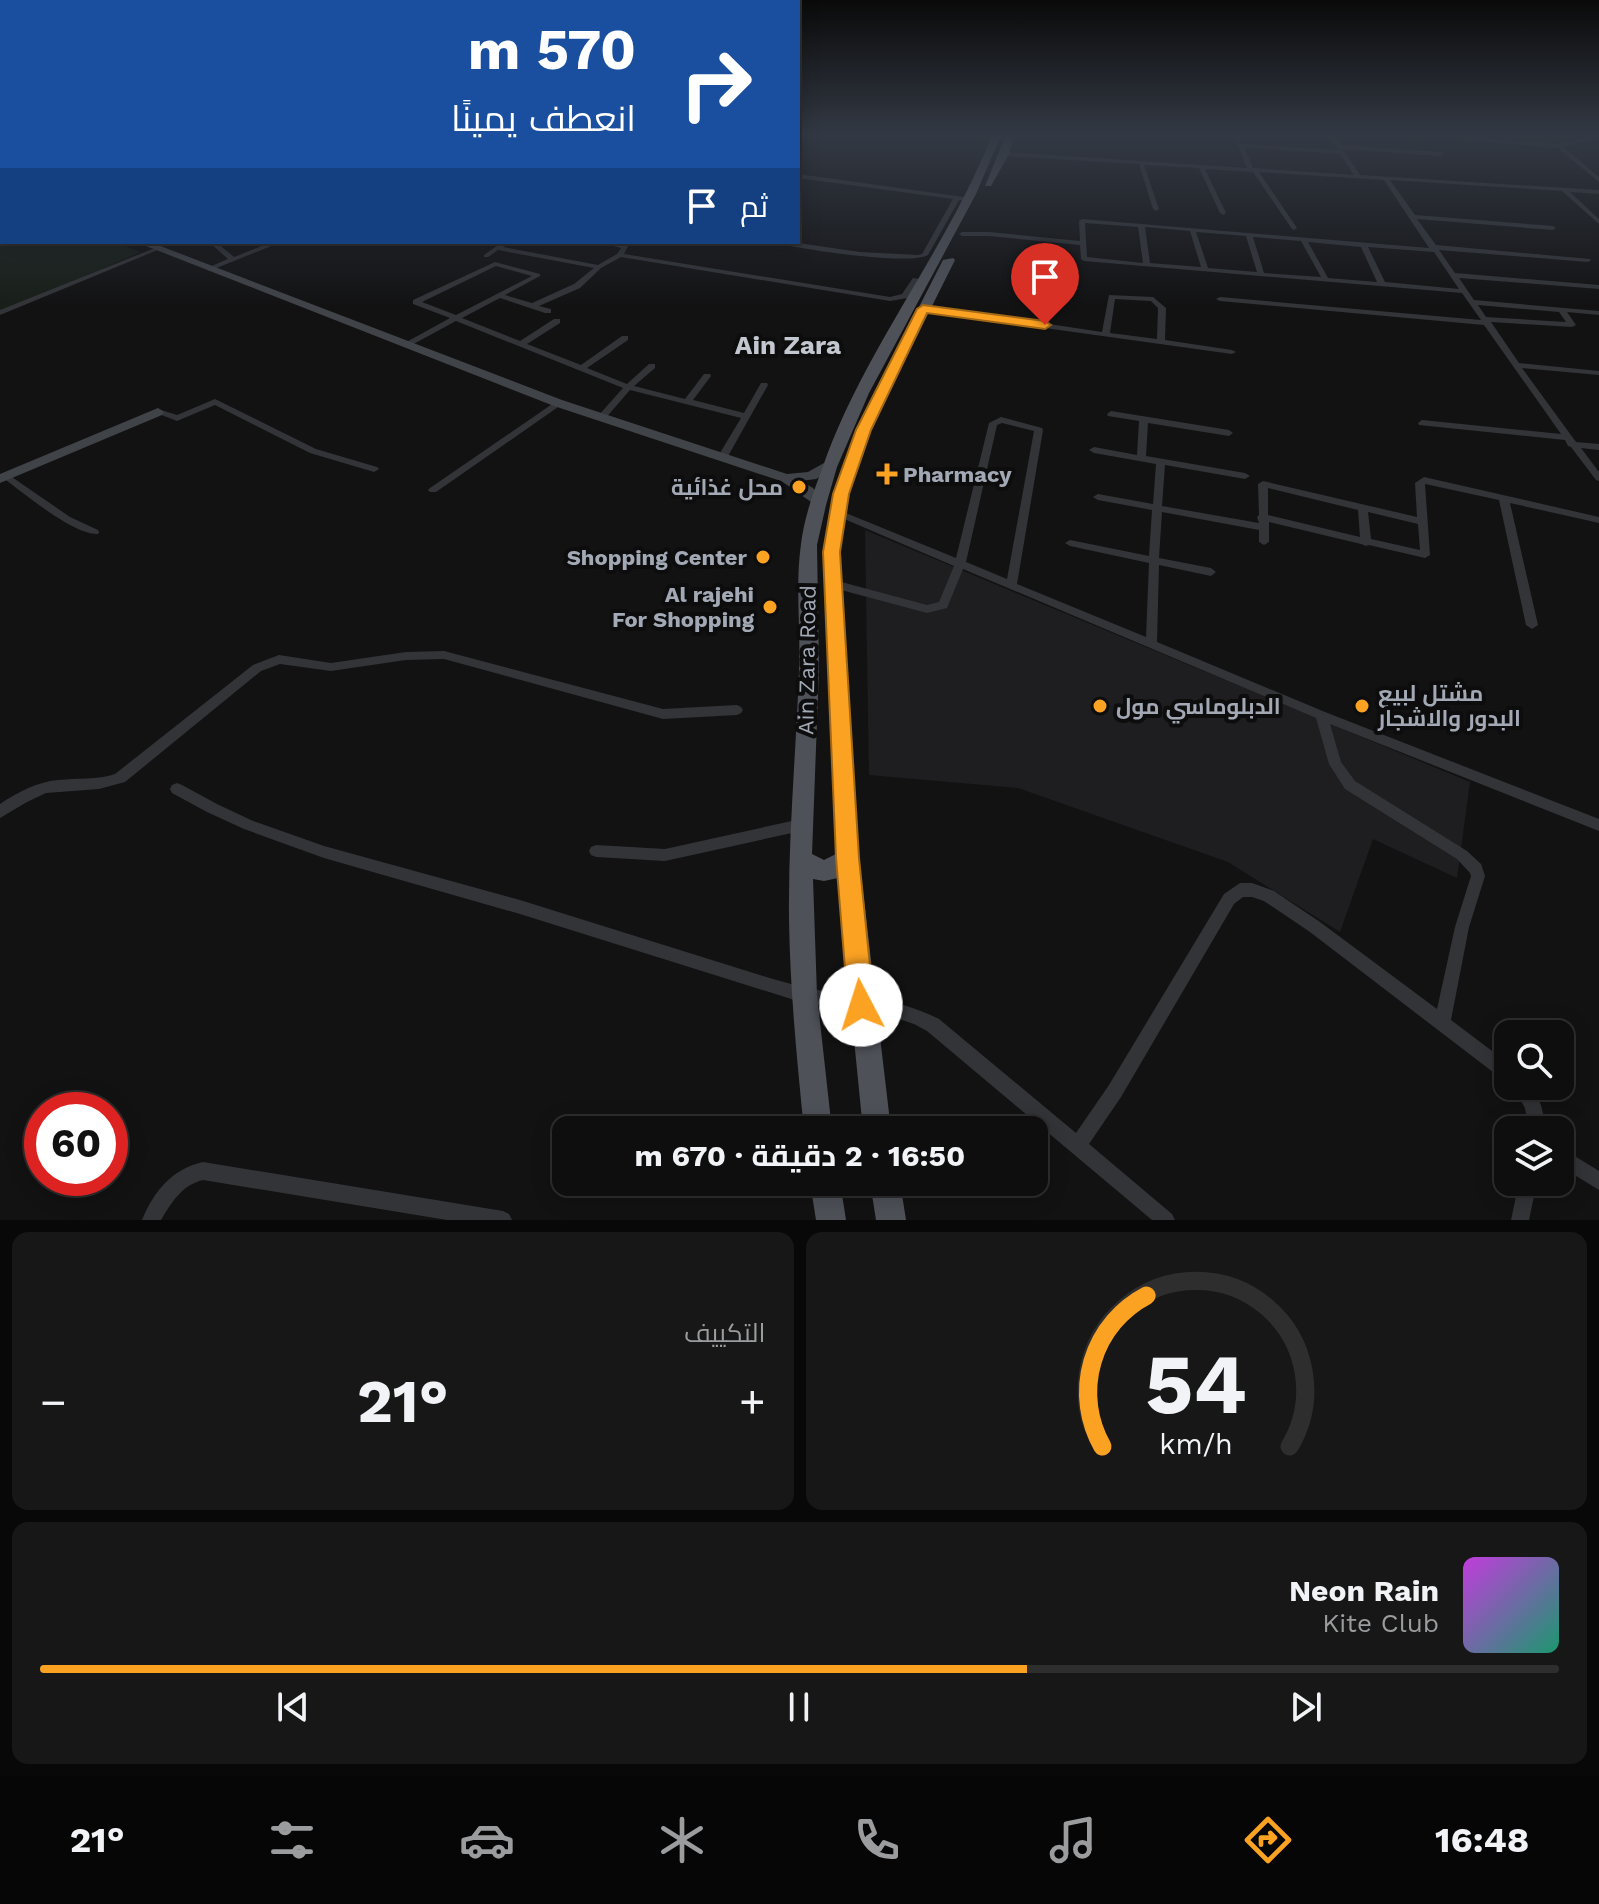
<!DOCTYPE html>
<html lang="ar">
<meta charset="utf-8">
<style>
body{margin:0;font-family:"Work Sans",Cairo,sans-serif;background:#171717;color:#f1f3f6;direction:rtl;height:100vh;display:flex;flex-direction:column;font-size:30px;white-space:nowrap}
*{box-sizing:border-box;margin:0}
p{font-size:26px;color:#9b9c9e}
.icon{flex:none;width:44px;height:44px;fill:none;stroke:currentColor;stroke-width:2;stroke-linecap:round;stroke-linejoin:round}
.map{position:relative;height:1220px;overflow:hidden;direction:ltr}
.panel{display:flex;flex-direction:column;gap:12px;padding:12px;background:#080808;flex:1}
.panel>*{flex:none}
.banner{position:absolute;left:0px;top:0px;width:800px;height:244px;box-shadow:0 4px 20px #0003,0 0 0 2px #2e2e2e;direction:rtl;background:#1a4fa0;color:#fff;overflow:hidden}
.fabs{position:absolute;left:1494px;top:1020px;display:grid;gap:16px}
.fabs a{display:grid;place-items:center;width:80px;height:80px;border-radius:16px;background:#0e0e0e;box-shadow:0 4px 20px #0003,0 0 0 2px #2e2e2e;font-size:40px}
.speed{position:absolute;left:24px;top:1092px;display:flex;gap:16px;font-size:40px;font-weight:700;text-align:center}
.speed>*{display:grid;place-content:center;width:104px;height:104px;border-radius:50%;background:#0e0e0e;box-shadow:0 4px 20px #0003,0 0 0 2px #2e2e2e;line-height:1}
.speed .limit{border:12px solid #d22;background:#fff;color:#111}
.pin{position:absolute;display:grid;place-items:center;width:68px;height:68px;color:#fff;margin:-82px -34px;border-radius:50% 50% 50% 0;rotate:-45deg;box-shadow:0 0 8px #0007}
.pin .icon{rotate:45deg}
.me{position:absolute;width:88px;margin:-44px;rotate:355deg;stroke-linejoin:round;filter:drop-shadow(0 0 6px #0008)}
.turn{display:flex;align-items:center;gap:28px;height:168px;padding:0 32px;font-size:36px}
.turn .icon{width:104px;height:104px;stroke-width:2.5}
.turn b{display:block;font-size:56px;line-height:68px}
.then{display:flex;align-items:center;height:76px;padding:0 32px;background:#0003;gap:16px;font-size:30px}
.big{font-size:60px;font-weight:700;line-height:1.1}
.panel .card{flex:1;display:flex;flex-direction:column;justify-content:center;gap:12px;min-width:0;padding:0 28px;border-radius:16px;background:#171717}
.panel .dial{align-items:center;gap:0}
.dial svg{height:208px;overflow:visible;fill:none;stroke:#2e2e2e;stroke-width:7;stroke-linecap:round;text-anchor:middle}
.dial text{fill:#f1f3f6;stroke:none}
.song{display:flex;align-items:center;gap:24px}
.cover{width:96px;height:96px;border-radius:12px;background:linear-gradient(135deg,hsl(290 70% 55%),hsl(160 70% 35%))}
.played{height:8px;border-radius:4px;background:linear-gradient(90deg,#fba222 65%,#2e2e2e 65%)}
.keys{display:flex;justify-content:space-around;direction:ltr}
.heat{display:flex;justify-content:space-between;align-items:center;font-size:44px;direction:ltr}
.panel .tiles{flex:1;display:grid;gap:12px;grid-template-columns:1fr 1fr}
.card:last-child{grid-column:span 2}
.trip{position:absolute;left:552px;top:1116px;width:496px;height:80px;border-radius:16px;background:#0e0e0e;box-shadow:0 4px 20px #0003,0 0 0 2px #2e2e2e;font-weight:700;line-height:80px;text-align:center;direction:rtl}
.dock{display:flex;height:128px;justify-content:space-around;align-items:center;background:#060606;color:#9b9c9e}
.dock .icon{width:56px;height:56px}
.dock .current{color:#fba222}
.dock b{font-size:36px;color:#f1f3f6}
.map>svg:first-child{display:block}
</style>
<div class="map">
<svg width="1599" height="1220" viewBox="0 0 1599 1220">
<rect width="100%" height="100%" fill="#121213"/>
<polygon fill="#1e1e20" points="865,530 1470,782 1457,878 1373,839 1340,932 1228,862 1018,788 869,775"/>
<polygon fill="#181e18" points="0,196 2,242 116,242 140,252 0,314"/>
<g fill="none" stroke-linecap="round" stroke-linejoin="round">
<g fill="#323438" fill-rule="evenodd">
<path d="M1234,135H1239L1242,144L1338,150L1330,137L1313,135H1334L1340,145L1441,152L1444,154L1441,156L1343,149L1360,175L1599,190V194L1570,192L1599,219V224L1562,191L1390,180L1415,215L1553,226L1556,228L1553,230L1417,219L1436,245L1590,259L1591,260L1588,262L1439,250L1455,273L1599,285V289L1459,278L1474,300L1599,311V315L1567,312L1576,325L1572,327L1491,322L1519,363L1599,371V375L1522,368L1576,442L1599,444V450L1581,448L1599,472V481L1596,480L1571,447L1568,446L1565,440L1419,425L1418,423L1422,420L1561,434L1484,325L1220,301L1216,299L1220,297L1481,320L1462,293L1084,261L1081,259L1080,245L989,236H962L959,234L962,232H989L1080,241L1079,221L1082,219L1429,248L1384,180L1259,172L1297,228L1294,230L1292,229L1253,172L1205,169L1226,213L1223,215L1220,213L1199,168L1144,165L1159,209L1156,211L1153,209L1139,164L1004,156L1001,154L1004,152L1247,168ZM1244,147L1340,154L1354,175L1253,168ZM1085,223L1138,227L1143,263L1087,257ZM1145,227L1190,231L1201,267L1150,263ZM1196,232L1246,236L1257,272L1208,268ZM1253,237L1301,241L1321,277L1264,273ZM1308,242L1361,247L1377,282L1328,278ZM1368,247L1434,252L1459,289L1385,282ZM1478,305L1559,312L1566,322L1486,317Z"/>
<polygon points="1400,135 1431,135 1559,144 1599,135 1599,138 1563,147 1599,177 1599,182 1558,148"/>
<rect x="0" y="138" width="2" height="4"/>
<polygon points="2,153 2,157 0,158 0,154"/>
<path d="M798,174L964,197L967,199L964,201L959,200L928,255C907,266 803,249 775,243L774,242H791L860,252L918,255L922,254L953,199L798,178Z"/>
<polygon points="159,242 170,242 151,248 148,246"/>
<polygon points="209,242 216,242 234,257 272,242 281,242 209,271 207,270 207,268 228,259"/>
<path d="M599,242L623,244L624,242H630L624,254L890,297L902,294L913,278L919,279L908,298L890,301L621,257L601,268L580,288L539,306L551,309V313H545L500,298L462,318L520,341L554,319H560V323L527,344L581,365L622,336H628V340L587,368L627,384L649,364H655V368L634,386L685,399L704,374H710L711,376L693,400L744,413L761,383H767L768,385L727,458L722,461L717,458L741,418L630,390L604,420H598V416L623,388L456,321L408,347L401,345L450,318L413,304V300L495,262L540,274V276L505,295L532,303L574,284L594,268L498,250L488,257H484V255L501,243L506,244L503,247L598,265L617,254L621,248ZM496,266L532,276L456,315L422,302Z"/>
<polygon points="155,248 160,249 0,315 0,310"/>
<path d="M1048,285L1055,287L1049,324L1102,332L1109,295L1153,297L1166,308L1165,340L1232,350L1236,352L1232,354L923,311L919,309L923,307L1042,323ZM1115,299L1151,301L1158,308L1157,339L1110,333Z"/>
<polygon points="215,399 316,449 377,467 379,469 374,472 310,453 215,405 177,421 154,412 158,409 177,415"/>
<polygon points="558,400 562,403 561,405 436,492 430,492 428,490 430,488"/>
<path d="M1111,411L1229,430L1233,433L1229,436L1148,423L1146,456L1245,473L1250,476L1245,479L1165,465L1162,506L1259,523L1257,517L1259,515L1258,484L1263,481L1417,517L1415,483L1424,477L1599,517V523L1510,503L1538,625L1532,629L1526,625L1499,500L1425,484L1430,555L1425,558L1369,545L1366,546L1361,544L1269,522V542L1264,545L1259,542V530L1162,512L1159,558L1211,568L1216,572L1211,576L1159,565L1157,642L1325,712L1599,819V831L1330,724L1341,762L1355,781L1467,851L1481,864L1485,876L1469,927L1451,1020L1508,1063V1081L1502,1079L1310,932L1264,901L1252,897H1243L1234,904L1121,1097L1089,1144L1172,1214L1175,1220H1152L927,1031L914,1024L887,1015L804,1003L520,914L324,858L244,829L207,812L172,793L170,789L172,785L177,783L182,785L217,804L253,821L324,846L520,900L763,976C781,981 799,987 818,990C861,998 898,998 939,1019L1076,1133L1109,1085L1224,894L1240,883H1252L1274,891L1320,922L1437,1009L1455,927L1471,876L1470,873L1457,859L1345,789L1329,764L1316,718L963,569L947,608L927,613L830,587L829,584L834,580L927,605L939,602L954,566L835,515L833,513L835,511H841L956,558L989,423L1001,417L1042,428L1043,430L1017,584L1146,637L1149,563L1070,546L1065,543L1070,540L1149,556L1152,510L1098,500L1093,497L1098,494L1153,504L1156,464L1094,453L1089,450L1094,447L1137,455L1139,421L1108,416L1107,414ZM1002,423L1034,431L1007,579L966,562L997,425ZM1268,488L1358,510L1360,537L1268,515ZM1368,512L1418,524L1420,550L1371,539Z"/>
<path d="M6,473L70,517L98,530L99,532L98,534C73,535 24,493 3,478L1,476L3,474Z"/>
<path d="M444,651L663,709L737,705L741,707L743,710L741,713L737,715L663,719L444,659L406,660L331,671L280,664L261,671L125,782L99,789L46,793L27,802L0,818V804C18,792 37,782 58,780C78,778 97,780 115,774L253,665L279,655L331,663L406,652Z"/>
<polygon points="801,819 806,821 808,825 806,829 801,831 665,861 596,857 591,855 589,851 591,847 596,845 665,849"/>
<polygon points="1513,1086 1531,1086 1541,1105 1547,1130 1529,1130 1525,1108"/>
<polygon points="1560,1147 1599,1171 1599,1190 1560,1166"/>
<path d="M203,1162L503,1211L509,1214L512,1220H447L203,1180C182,1185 172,1202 161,1220H142C154,1191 172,1169 203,1162Z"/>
<polygon points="1519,1182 1537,1182 1529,1220 1511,1220"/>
</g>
<g fill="#404348" fill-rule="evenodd">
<polygon points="0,183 2,184 2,190 0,189"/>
<path d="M136,242H150L562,400L787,474L808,472L824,463H834V469L816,479L801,481L813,488L826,502L819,506C809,502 793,488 781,481L554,406Z"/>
<polygon points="158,408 164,412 162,415 0,483 0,474"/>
</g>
<g fill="#4e5158" fill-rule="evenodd">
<path d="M992,135H1001L976,194L869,393L837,467L826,505L817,545L819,669L812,854L824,860L836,854L824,552L833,494L856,430L943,260L953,258L955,260L870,430L849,494L840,552L859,858L891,1130H863L838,878L824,881L813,879L817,995L832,1130H804C797,1060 790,990 789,919C788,836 796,754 799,671C801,630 795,586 801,544C804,519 813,493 822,469C863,350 946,252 992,135Z"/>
<polygon points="1006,135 1014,135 1009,154 991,186 985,186"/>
<polygon points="810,1182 840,1182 846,1220 816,1220"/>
<polygon points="870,1182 900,1182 906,1220 876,1220"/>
</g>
</g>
<linearGradient id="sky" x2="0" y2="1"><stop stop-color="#0a0a0a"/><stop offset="0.44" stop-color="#333944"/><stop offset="1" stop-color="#333944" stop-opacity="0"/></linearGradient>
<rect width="1599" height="306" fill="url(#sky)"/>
<polygon fill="#fba222" stroke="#a36916" stroke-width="2" points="923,305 1045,321 1051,325 1045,329 927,313 871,430 849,494 840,552 859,858 874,1005 871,1015 861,1018 852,1015 848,1005 836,858 823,552 833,494 856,430 917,309"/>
<g fill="#fba222" stroke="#0d0d0e" stroke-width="3">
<path d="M883 462h8v8h8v8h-8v8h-8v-8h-8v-8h8z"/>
<circle cx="799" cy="487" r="8"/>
<circle cx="763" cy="557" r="8"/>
<circle cx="770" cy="607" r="8"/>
<circle cx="1100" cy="706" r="8"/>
<circle cx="1362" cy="706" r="8"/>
</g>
<g text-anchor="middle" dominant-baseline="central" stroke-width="8" stroke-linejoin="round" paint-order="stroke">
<g font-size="22" font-weight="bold" fill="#a2a9b5" stroke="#0d0d0e" text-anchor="start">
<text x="903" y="474">Pharmacy</text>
<text x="783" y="487" text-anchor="end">محل غذائية</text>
<text x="747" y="557" text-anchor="end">Shopping Center</text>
<text x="754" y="594" text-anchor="end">Al rajehi<tspan x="754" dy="25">For Shopping</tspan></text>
<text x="1378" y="693">مشتل لبيع<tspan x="1378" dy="25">البدور والاشجار</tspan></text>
<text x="1116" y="706">الدبلوماسي مول</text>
</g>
<g font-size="22" fill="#a2a9b5" stroke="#0d0d0e">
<text transform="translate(807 660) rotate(-89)">Ain Zara Road</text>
</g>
<g font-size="26" font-weight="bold" fill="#c3c8d0" stroke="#0d0d0e">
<text x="788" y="345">Ain Zara</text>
</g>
</g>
</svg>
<div class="fabs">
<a><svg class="icon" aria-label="search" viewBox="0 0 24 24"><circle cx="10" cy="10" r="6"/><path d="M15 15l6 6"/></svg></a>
<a><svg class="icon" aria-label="layers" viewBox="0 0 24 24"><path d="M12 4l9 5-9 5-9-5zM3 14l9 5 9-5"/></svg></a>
</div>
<div class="speed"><div class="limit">60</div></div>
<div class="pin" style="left:1045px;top:325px;background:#d93025"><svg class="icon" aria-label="arrive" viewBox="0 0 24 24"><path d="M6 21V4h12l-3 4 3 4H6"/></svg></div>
<svg class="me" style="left:861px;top:1005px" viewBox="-20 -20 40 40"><circle r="19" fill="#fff"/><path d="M0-13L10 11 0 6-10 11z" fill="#fba222"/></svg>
<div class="trip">16:50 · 2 دقيقة · 670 m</div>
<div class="banner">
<div class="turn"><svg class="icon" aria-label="right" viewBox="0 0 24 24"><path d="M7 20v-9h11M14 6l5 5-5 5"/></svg><div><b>570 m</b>انعطف يمينًا</div></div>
<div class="then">ثم<svg class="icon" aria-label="arrive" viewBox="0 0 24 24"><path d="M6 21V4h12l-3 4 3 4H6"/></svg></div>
</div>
</div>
<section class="panel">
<div class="tiles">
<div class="card dial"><svg viewBox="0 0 100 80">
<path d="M14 69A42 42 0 1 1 86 69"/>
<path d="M14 69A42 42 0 0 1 31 11" stroke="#fba222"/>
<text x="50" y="56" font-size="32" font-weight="700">54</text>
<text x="50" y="72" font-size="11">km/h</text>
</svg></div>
<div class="card"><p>التكييف</p>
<div class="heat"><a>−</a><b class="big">21°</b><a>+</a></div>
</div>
<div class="card">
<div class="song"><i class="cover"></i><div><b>Neon Rain</b><p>Kite Club</p></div></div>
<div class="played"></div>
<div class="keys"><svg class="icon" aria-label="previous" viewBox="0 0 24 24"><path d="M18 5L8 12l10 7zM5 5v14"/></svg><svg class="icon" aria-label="pause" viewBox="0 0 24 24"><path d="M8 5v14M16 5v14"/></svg><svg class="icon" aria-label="next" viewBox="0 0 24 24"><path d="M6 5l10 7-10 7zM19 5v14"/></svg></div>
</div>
</div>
</section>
<nav class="dock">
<b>16:48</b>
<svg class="icon current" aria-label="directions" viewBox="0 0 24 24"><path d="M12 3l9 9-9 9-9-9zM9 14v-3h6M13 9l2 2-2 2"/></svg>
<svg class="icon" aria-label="music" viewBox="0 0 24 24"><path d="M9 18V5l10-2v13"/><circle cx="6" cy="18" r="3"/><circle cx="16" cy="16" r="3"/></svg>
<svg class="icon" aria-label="phone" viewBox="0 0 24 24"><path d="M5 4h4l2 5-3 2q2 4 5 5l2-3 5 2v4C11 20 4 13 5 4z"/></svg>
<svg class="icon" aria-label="climate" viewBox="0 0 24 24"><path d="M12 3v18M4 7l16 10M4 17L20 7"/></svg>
<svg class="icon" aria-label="car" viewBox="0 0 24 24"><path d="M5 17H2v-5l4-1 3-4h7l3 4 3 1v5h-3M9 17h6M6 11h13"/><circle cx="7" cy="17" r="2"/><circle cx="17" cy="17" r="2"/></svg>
<svg class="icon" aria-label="filters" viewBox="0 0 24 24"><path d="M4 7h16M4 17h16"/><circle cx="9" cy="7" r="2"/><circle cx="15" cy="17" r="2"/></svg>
<b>21°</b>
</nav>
